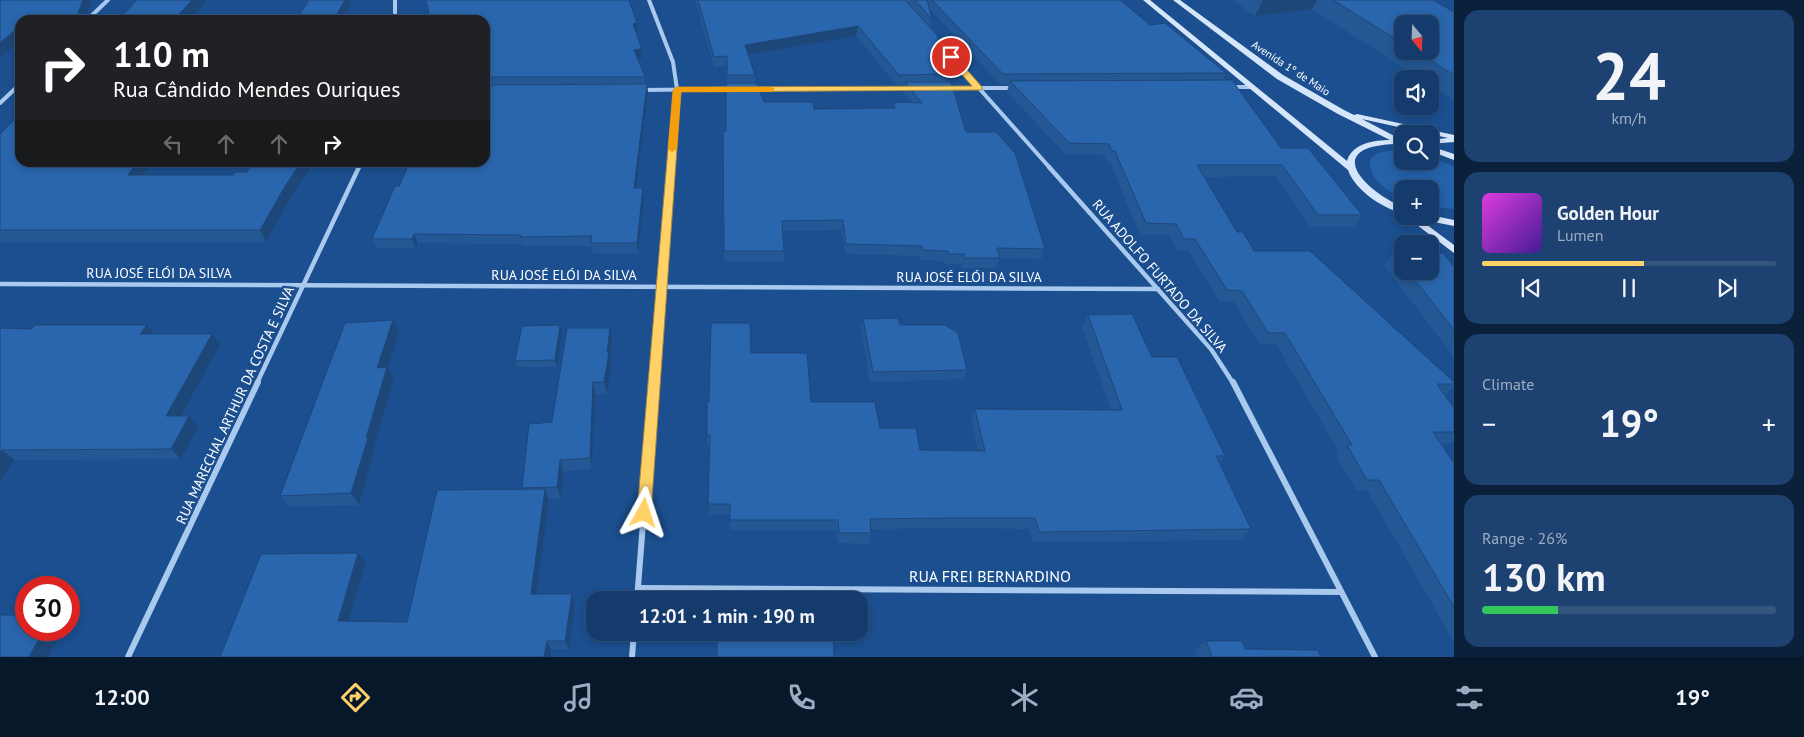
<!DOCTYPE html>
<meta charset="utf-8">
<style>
body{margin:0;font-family:"PT Sans",sans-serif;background:#1d4271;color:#f1f3f6;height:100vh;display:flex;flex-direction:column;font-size:19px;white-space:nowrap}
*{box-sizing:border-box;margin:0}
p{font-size:16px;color:#9dadc1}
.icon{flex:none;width:28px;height:28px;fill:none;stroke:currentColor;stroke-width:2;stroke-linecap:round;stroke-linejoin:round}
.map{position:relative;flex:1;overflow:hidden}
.side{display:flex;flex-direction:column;gap:10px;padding:10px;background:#0b203b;width:350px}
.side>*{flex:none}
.banner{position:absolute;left:15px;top:15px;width:475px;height:152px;border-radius:15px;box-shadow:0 2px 8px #0003,0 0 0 1px #33557e;background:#202124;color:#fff;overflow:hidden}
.needle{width:32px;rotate:161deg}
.tools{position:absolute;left:1394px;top:15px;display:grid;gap:10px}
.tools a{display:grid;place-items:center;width:45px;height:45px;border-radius:10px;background:#143b6b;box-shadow:0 2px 8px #0003,0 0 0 1px #33557e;font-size:25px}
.speed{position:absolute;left:15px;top:576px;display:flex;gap:10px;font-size:25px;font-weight:700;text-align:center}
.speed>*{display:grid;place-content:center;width:65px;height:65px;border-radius:50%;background:#143b6b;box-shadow:0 2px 8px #0003,0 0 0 1px #33557e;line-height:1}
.speed .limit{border:8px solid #d22;background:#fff;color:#111}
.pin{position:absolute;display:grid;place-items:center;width:42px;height:42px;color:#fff;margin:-21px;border:2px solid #fff;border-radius:50%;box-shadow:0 1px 5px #0007}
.me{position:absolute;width:55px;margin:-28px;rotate:5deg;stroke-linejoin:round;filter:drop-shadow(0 0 4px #0008)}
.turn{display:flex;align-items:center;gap:18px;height:105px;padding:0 15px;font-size:22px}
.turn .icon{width:65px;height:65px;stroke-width:2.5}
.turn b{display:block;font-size:35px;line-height:42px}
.lanes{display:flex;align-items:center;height:48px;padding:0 15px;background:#0003;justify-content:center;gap:25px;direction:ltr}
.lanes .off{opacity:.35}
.big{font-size:38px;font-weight:700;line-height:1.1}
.side .widget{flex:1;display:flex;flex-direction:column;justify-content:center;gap:8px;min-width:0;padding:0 18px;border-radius:15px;background:#1d4271}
.side .dial{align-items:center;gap:0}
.dial b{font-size:65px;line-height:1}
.song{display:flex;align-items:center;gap:15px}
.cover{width:60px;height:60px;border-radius:8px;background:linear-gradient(135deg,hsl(300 70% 55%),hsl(260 70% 35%))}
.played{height:5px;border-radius:2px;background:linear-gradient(90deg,#ffd166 55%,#33557e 55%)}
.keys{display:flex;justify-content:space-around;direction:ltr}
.heat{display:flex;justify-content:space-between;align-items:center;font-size:28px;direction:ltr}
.charge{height:8px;border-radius:4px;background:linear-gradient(90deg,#34c759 26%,#33557e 0)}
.trip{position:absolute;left:586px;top:591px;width:282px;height:50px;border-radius:15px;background:#143b6b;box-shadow:0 2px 8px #0003,0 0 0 1px #33557e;font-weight:700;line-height:50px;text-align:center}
.tab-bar{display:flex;height:80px;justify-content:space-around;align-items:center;background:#08182b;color:#9dadc1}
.tab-bar .icon{width:35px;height:35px}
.tab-bar .selected{color:#ffd166}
.tab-bar b{font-size:22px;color:#f1f3f6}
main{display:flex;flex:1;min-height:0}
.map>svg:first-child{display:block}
</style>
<main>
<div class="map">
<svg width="1454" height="657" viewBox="0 0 1454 657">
<rect width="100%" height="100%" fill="#1b4f8f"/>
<path fill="#2461a8" d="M1393,150L1402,151V161H1430V156L1454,167V209L1430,207V189H1402V198C1386,190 1368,179 1370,159L1378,153Z"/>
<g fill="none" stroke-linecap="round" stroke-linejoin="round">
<g stroke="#a9c9ee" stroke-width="4">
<polyline points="395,0 395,20"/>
<polyline points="649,0 673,62 677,89 671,168"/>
<polyline points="87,20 108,0"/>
<polyline points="937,41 1050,168"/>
<polyline points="1233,87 1252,87"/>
<polyline points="948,88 1014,88"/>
<polyline points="753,89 909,89"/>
<polyline points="640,90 732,89"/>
<polyline points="0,103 20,84"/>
<polyline points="358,168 361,162"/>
</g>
<g stroke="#a9c9ee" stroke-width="4.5">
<polyline points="1049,167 1211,349 1233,383"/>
<polyline points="0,284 1158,289"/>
<polyline points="257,383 359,167"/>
<polyline points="654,383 671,167"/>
</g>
<g stroke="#a9c9ee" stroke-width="6">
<polyline points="1233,382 1375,657"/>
<polyline points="638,588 1341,592"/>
<polyline points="637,600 654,382"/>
<polyline points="128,657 258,382"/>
<polyline points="632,657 634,632"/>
</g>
<g fill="#d6e6fa" fill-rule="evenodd">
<path d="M1143,0H1150L1347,161C1352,143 1375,140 1390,140L1338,114L1277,79L1173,0H1180L1283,75L1344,110L1354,115L1357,114L1454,135V142L1430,144V140L1448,138L1362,119L1402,140V144H1401C1324,144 1357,186 1402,207V213C1382,208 1355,190 1348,170Z"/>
<polygon points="1430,146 1454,154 1454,160 1430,151"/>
<polygon points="1430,215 1454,220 1454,226 1419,219 1454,245 1454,253 1405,216"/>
</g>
</g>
<g fill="#245895" fill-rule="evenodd">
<polygon points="0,0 92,0 85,20 20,20"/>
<path d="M695,0H1120L1150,25L1226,73L1223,80L1281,148L1362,215L1353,227H1310L1275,176L1203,177L1237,232L1254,251L1454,382V386L1445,395L1454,408V443H1441L1454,463V642L1367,490H1356L1336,455L1339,452L1276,344H1259L1234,302H1220L1188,250H1177L1169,235H1140L1110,162H1107L1104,155L1065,154L1007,92L1009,84H1000L929,8L932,19L930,28L949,74L947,82L966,132L1045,249L1041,259L1000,258L996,268H962L961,264H945V261L920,260L919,256L845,254L842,230L783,231L784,251V261H724L723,131H726L727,66L714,67ZM856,36L897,85H904L903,92L912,102H894L893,108L814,109L764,102L755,83V75L748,54Z"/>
<path d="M1232,0H1433L1454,12V100L1430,85V79H1421L1312,9L1255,16ZM1402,24L1430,51H1402Z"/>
<polygon points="485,20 638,32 636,32 642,49 642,58 637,59 645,77 645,84 647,84 648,93 636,188 643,188 644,197 638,253 593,253 592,246 523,246 522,244 418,243 416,248 376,248 372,239 485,162"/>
<polygon points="0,134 20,162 153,162 144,175 290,199 266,242 0,242"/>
<polygon points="1394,253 1402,253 1402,271 1430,271 1454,267 1454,357 1384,265"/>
<polygon points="1088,315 1152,357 1225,456 1219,463 1251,529 1240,540 1033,542 1029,529 943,528 871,529 871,533 868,544 837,543 836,530 730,530 730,515 709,514 709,446 707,446 707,435 709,402 751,353 811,402 880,428 920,450 978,451 971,420 975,409 1111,410 1082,327"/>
<polygon points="863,319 900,325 967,370 964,379 870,382 861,329"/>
<polygon points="147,325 155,334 220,345 182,416 189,416 199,426 181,459 15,460 0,481 0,328 31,329"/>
<polygon points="560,325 562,332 557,367 517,367 515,361"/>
<polygon points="399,332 388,367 394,379 374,447 375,449 359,505 289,507 280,496"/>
<polygon points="612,340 610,358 611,364 607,394 595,394 592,469 563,471 561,499 549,499 536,594 575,604 569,650 551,649 550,657 220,657 366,563 349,621 407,622 522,489 522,488 552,422"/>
<polygon points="1206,641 1245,649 1321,657 1198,657 1195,650"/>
</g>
<g fill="#1d4779">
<polygon points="83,0 92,0 85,20 80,20 77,16"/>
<polygon points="192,0 207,0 189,20 174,20"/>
<polygon points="345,0 350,0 351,4 344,16 346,20 339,20 337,14"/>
<polygon points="1263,0 1317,0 1312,9 1255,16"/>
<polygon points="31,16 34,20 27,20"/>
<polygon points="637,23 638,32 634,32 633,24"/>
<polygon points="20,26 20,40 0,58 0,43"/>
<polygon points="858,26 856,36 745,55 745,45"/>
<polygon points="642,49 642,58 635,59 634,50"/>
<polygon points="647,84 648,93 635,197 634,188"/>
<polygon points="137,162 153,162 136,186 128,175"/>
<polygon points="301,162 314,162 290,199 266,242 260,230 284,188"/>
<polygon points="643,188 644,197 638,253 637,243"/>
<polygon points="414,234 418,243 416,248 412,239"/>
<polygon points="393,320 399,332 388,367 394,379 374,447 375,449 359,505 351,493 366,438 377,368"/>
<polygon points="147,325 156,336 140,334"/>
<polygon points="560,325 562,332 557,367 555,360"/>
<polygon points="610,328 612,340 610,358 611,364 607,394 604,382"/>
<polygon points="212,334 220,345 176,426 166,416"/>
<polygon points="593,382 595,394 592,469 590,458"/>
<polygon points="189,416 199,426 181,459 171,449"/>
<polygon points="2,450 15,460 0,481 0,452"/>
<polygon points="560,460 563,471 561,499 557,487"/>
<polygon points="545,489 549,500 535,603 531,594"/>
<polygon points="358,553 366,563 346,630 338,621"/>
<polygon points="572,594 575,604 569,650 565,641"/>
<polygon points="44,630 63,630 48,657 29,657"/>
<polygon points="547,641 551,649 550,657 544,657"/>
</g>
<g fill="#2a66ad" stroke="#1d4779">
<polygon points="0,0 83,0 77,16 31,16 27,20 20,20 20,26 0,43"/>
<polygon points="137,0 192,0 174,20 118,20"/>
<polygon points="309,0 345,0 337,14 343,14 339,20 296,20"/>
<polygon points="426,0 629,0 637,23 633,24 642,49 634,50 645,77 485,77 485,20 420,20 430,18"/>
<polygon points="698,0 905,0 937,35 949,74 899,75 858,26 745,45 755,75 727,75 727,56 714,57"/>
<polygon points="915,0 927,0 932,19"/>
<polygon points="932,0 1120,0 1150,25 1165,23 1226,73 1003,74"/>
<polygon points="1333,0 1433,0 1454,12 1454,75 1416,51 1430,51 1430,24 1402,24 1402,43"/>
<polygon points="1232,80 1281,148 1308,148 1362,215 1318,215 1282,165 1197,165 1237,232 1243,232 1254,251 1310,251 1454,382 1454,384 1437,384 1454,408 1454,432 1433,432 1454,463 1454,607 1379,480 1367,480 1347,445 1352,445 1285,333 1268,333 1242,291 1227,290 1195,239 1184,239 1176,224 1146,223 1115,151 1112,151 1109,144 1069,143 1010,81"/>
<polygon points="905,82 951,82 966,132 996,132 1015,153 1045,249 997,248 1000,258 965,258 964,254 948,254 948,251 923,250 922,246 846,244 843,220 782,221 784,251 724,251 723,131 726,131 726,83 757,83 764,102 813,102 814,109 895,108 894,102 922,103"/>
<polygon points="647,84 634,188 643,188 637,243 591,243 592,236 520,237 521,235 414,234 412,239 372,239 395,186 399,186 410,162 485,162 485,85"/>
<polygon points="20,114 20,162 137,162 128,175 233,175 234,172 247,172 254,162 301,162 284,188 260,230 0,230 0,134"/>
<polygon points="1394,253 1402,253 1402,264"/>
<polygon points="1430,253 1443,253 1454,267 1454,330 1408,271 1430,271"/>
<polygon points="1132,314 1152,357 1177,357 1225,456 1216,456 1251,529 1039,532 1035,518 947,518 870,519 871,533 839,533 838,520 730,520 730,504 708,504 710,435 707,435 707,402 709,402 711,323 750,323 751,353 807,353 811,402 875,402 880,428 916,428 920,450 985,451 975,409 1122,410 1088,315"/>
<polygon points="898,318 900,325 945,325 958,333 967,370 873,372 863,319"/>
<polygon points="393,320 377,368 387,367 366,438 368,438 351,493 280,496 345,323"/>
<polygon points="35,325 147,325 140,334 212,334 166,416 189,416 171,449 2,450 0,452 0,328 31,329"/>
<polygon points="560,325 555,360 515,361 522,326"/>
<polygon points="567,328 610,328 607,352 609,352 604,382 593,382 590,458 560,460 557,487 522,488 529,424 552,422"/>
<polygon points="545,489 531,594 572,594 565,641 547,641 544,657 220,657 261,554 358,553 338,621 407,622 437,490"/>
<polygon points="0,615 26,615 26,630 44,630 29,657 0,657"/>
<polygon points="717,633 833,635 834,657 717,657"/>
<polygon points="1206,641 1242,641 1245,649 1318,650 1321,657 1212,657"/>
</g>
<polygon fill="#ffd166" stroke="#a68842" points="948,55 954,55 982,87 982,90 681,92 651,513 649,517 644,519 639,517 637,513 673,90 677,87 972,86 948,59"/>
<polygon fill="#f59e0b" points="677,87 771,87 775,89 771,92 681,92 677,149 672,152 668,149 673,90"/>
<g text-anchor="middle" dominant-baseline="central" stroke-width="5" stroke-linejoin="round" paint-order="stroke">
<g font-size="11" fill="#fff" stroke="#1b4f8f">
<text transform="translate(1291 68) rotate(33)">Avenida 1º de Maio</text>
</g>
<g font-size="14" fill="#fff" stroke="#1b4f8f">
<text x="159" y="273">RUA JOSÉ ELÓI DA SILVA</text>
<text x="564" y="275">RUA JOSÉ ELÓI DA SILVA</text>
<text transform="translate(1160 276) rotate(49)">RUA ADOLFO FURTADO DA SILVA</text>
<text x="969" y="277">RUA JOSÉ ELÓI DA SILVA</text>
<text transform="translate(235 405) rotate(-65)">RUA MARECHAL ARTHUR DA COSTA E SILVA</text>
</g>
<g font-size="16" fill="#fff" stroke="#1b4f8f">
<text x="990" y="576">RUA FREI BERNARDINO</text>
</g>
</g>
</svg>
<div class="tools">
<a><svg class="needle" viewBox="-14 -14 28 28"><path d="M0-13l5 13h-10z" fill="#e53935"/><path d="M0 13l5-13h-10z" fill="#9dadc1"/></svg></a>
<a><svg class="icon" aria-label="sound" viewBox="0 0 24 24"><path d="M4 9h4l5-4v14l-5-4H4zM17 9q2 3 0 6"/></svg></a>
<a><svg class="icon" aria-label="search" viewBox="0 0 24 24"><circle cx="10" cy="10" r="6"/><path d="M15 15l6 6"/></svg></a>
<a>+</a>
<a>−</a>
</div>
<div class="speed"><div class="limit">30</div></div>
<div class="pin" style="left:951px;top:57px;background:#d93025"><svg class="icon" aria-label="arrive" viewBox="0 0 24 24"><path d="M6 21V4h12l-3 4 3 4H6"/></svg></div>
<svg class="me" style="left:644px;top:513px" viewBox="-20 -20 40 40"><path d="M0-17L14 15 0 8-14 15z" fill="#ffd166" stroke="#fff" stroke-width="4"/></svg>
<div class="trip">12:01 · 1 min · 190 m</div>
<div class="banner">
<div class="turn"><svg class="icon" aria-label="right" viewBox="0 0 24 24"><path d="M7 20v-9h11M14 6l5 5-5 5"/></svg><div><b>110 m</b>Rua Cândido Mendes Ouriques</div></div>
<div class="lanes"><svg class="icon off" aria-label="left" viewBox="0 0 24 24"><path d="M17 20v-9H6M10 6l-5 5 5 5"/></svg><svg class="icon off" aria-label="ahead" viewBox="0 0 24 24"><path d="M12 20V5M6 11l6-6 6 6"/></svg><svg class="icon off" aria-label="ahead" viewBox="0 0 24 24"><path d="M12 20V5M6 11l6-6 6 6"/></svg><svg class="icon" aria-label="right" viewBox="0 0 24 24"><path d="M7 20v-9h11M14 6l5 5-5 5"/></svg></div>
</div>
</div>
<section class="side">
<div class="widget dial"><b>24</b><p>km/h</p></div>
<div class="widget">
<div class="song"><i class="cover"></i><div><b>Golden Hour</b><p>Lumen</p></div></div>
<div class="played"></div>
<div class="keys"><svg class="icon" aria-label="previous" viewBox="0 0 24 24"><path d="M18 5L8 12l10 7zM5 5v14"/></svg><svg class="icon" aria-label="pause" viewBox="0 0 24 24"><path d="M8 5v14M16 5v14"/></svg><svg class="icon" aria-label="next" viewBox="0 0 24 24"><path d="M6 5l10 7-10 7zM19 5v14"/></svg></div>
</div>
<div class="widget"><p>Climate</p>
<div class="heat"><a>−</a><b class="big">19°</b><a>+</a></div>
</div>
<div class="widget"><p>Range · 26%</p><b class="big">130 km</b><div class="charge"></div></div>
</section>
</main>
<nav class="tab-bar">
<b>12:00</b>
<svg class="icon selected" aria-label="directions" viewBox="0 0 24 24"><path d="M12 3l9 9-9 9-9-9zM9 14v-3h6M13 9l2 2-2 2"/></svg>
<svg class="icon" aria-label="music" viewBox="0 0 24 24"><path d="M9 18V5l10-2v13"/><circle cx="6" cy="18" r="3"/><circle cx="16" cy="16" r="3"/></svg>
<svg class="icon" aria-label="phone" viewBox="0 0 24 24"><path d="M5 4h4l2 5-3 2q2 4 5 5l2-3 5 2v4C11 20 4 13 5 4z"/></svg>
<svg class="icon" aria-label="climate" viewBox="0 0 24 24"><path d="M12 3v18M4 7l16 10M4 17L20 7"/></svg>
<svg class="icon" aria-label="car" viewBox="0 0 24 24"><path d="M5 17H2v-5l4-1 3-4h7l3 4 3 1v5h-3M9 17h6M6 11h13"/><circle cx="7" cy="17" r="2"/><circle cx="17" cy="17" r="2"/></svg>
<svg class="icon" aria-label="filters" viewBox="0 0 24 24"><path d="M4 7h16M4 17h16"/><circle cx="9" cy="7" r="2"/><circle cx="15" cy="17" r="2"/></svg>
<b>19°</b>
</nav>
